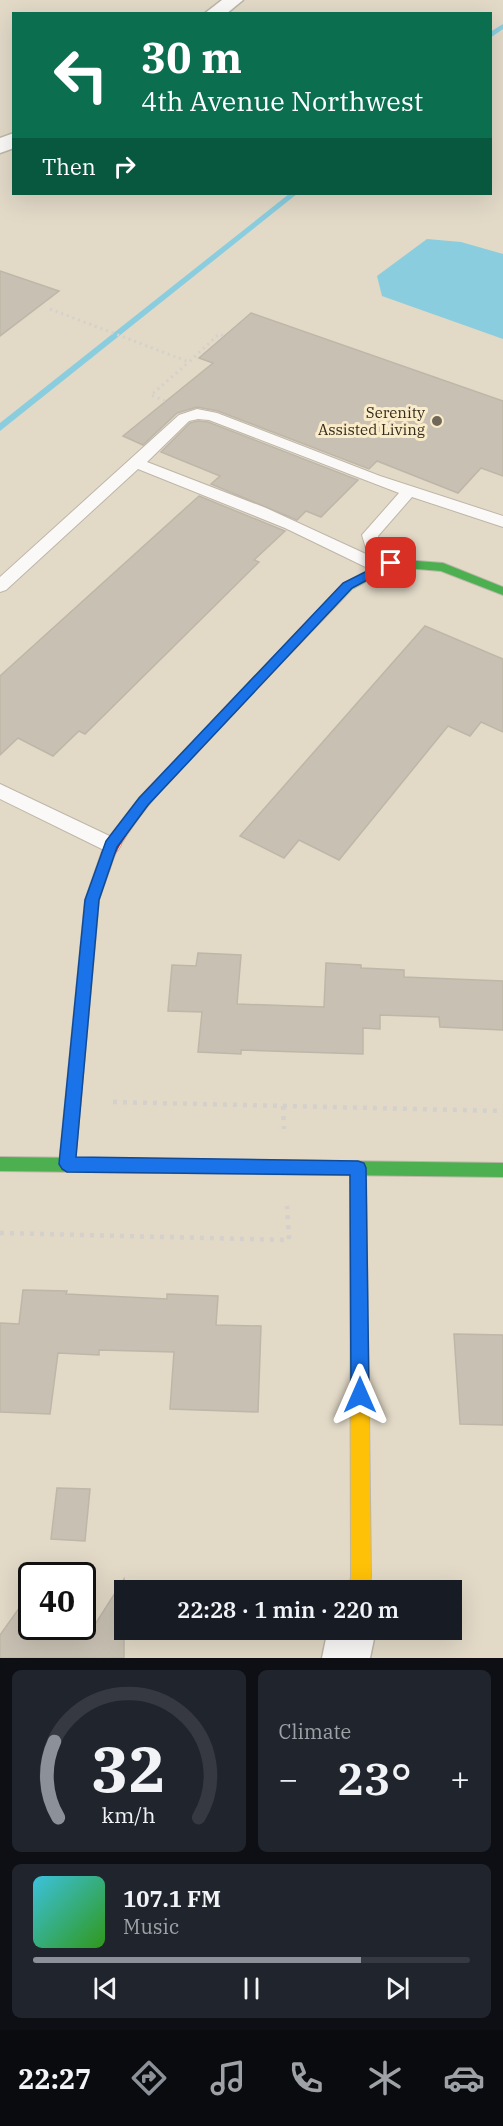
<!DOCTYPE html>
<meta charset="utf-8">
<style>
body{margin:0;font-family:"IBM Plex Serif",serif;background:#20242c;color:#f1f3f6;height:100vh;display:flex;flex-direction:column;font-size:22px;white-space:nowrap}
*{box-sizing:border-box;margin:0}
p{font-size:20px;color:#9ea1a6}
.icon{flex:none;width:33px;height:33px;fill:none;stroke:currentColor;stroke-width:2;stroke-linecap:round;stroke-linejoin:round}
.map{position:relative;height:1658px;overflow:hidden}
.panel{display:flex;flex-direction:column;gap:12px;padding:12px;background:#0d0f14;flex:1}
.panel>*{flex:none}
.banner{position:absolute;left:12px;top:12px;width:480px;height:183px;border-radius:0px;box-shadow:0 6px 24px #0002;background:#0b6e4f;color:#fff;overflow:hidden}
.speed{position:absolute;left:18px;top:1562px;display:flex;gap:12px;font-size:30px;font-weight:700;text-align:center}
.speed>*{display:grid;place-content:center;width:78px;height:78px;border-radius:50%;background:#171b24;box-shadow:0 6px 24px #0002;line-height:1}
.speed .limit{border:3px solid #111;border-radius:9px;background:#fff;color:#111}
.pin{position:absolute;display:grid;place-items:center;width:51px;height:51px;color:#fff;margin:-26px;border-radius:12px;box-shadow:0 3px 9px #0006}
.me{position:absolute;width:66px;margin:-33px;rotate:0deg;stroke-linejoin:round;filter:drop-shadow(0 0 4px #0008)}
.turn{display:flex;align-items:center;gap:21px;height:126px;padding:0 30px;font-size:27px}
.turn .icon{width:78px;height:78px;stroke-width:2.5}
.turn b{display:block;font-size:42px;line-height:51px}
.then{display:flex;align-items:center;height:57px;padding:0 30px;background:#0003;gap:12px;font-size:22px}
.big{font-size:45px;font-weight:600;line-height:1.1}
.panel .card{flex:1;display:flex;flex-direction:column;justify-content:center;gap:9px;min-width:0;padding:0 21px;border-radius:9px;background:#20242c}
.panel .dial{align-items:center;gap:0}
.dial svg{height:156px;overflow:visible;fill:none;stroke:#363941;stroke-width:7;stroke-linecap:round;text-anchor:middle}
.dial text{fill:#f1f3f6;stroke:none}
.song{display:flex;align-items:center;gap:18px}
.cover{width:72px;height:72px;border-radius:9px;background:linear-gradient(135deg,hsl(190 70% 55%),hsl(110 70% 35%))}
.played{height:6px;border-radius:3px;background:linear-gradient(90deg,#8c9099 75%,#363941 75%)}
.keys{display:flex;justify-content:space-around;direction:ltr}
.heat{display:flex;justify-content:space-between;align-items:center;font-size:33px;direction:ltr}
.panel .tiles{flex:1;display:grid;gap:12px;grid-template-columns:1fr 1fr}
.card:last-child{grid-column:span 2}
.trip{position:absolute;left:114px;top:1580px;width:348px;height:60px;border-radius:0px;background:#171b24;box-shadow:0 6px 24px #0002;font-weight:600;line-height:60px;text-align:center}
.tabs{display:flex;height:96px;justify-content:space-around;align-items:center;background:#090b0e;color:#9ea1a6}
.tabs .icon{width:42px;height:42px}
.tabs .selected{color:#8c9099}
.tabs b{font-size:27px;color:#f1f3f6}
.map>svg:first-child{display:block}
</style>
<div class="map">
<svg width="503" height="1658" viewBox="0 0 503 1658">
<rect width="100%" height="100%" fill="#e2d9c7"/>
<polygon fill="#8acddf" points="427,239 461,242 503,254 503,339 382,296 377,276"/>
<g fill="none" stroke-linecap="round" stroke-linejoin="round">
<g fill="#8acddf" fill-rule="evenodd">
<polygon points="503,24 503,29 490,38 490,32"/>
<polygon points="289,194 297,194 0,431 0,423"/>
</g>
</g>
<g fill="#c8c1b3" stroke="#beb6a8" stroke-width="1.5">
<polygon points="0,271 59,291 0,336"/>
<polygon points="251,313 503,401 503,476 481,468 458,493 377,461 369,469 218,411 197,407 177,413 143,445 123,436 213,363 199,358"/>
<polygon points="198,421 208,422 358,480 321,517 306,511 297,520 211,484 220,476 161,452 190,423"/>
<polygon points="199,496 285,531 254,560 259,562 85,734 79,731 53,756 18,738 0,755 0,676"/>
<polygon points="425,626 503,659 503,732 481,722 470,736 448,726 339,860 299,840 284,858 240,836"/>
<polygon points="198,953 241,955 237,1004 324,1007 326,963 361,965 361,968 404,970 404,977 503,981 503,1030 440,1027 439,1017 380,1015 380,1029 363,1028 363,1054 241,1050 241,1054 198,1052 202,1012 168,1011 172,965 196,966"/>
<polygon points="23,1290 67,1291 66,1294 167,1299 167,1294 218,1296 216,1325 261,1326 258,1412 170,1409 174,1352 99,1350 99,1355 58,1353 50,1414 0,1412 0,1323 19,1324"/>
<polygon points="454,1334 503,1335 503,1425 460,1424"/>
<polygon points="57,1488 90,1489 85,1541 51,1539"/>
<polygon points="124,1579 124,1658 0,1658 0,1635 32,1590 32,1626 94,1626"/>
</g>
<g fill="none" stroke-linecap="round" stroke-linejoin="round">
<g stroke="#bdb6a8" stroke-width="2">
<g id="lane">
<path d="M197,409L217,413L380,476L503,516V527L412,497L378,536L388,569L386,573L380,574L285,528L138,469L6,590L0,592V577L179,415ZM198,419L209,420L399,493L362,535L368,555L266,508L147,462L189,421Z"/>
<polygon points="0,784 118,840 121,845 118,850 111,852 104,850 0,799"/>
</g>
</g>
<g stroke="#bdb6a8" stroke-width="3">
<g id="street">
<polygon points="222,0 243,0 226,14 204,14"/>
<polygon points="14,133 14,148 0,153 0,138"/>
<polygon points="328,1629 376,1629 370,1658 322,1658"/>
</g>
</g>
<g stroke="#bdb6a8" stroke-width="2">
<g id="fast">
<polygon points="391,559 443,563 503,587 503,595 441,571 393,567 352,589 251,695 243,695 241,692 243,689 344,583"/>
<polygon points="0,1157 503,1163 503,1177 0,1171"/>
</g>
</g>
<g stroke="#bdb6a8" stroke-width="2">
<g id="slow">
<polygon points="108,849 113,850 115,854 99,900 75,1164 73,1169 67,1171 61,1169 59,1164 85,900 101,854 103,850"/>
<polygon points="358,1161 364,1163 366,1168 371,1577 369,1590 349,1590 351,1577 350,1168 352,1163"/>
</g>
</g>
<g stroke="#bdb6a8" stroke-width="2">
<path id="jam" d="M247,688L253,692L251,695C205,744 144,799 113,858H103L101,854L106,841L139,798L243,689Z"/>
</g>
<g stroke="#d4d1cc" stroke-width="3" stroke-dasharray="2 4" stroke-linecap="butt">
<polyline points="50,309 189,362 219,334 224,336"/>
<polyline points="165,401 151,395 189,362"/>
</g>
<g stroke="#d4d1cc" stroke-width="4.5" stroke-dasharray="4 6" stroke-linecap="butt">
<polyline points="113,1102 503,1111"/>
<polyline points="283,1106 284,1129"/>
<polyline points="0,1233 289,1240 287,1206"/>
</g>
<use href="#lane" fill="#fbf9f7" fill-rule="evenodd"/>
<use href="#street" fill="#fbf9f7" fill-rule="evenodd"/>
<use href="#fast" fill="#4caf50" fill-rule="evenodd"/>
<use href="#slow" fill="#ffc107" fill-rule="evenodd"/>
<use href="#jam" fill="#c62828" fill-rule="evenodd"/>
</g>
<polygon fill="#1a73e8" stroke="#114b97" stroke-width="1.5" points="391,559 395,560 395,565 352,588 148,805 117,847 99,900 76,1157 358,1161 364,1163 366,1168 369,1395 366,1402 360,1404 354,1402 351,1395 350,1175 67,1172 62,1169 59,1164 85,900 106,841 139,798 343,583"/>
<circle fill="#70695a" stroke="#faebc9" stroke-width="2" cx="437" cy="421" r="6"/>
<g text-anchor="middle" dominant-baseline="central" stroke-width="6" stroke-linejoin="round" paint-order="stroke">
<g font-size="15" fill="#322c1f" stroke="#faebc9" text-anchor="end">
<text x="425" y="412">Serenity<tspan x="425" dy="17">Assisted Living</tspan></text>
</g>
</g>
</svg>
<div class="speed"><div class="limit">40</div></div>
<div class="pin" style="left:391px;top:563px;background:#d93025"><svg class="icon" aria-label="arrive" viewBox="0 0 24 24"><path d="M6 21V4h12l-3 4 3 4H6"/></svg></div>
<svg class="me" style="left:360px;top:1395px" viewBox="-20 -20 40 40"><path d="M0-17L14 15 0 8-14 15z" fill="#1a73e8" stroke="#fff" stroke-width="4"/></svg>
<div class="trip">22:28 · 1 min · 220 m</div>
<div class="banner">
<div class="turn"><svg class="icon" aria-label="left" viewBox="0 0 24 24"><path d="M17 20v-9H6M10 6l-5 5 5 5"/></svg><div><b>30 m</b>4th Avenue Northwest</div></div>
<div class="then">Then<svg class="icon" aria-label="right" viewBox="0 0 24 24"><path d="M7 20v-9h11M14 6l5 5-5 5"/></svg></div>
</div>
</div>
<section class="panel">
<div class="tiles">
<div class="card dial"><svg viewBox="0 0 100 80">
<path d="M14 69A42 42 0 1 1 86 69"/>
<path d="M14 69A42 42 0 0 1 12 30" stroke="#8c9099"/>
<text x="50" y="56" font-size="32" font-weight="700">32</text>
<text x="50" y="72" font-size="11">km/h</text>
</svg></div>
<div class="card"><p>Climate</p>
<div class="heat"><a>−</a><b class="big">23°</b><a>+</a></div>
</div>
<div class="card">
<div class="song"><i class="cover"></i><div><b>107.1 FM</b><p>Music</p></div></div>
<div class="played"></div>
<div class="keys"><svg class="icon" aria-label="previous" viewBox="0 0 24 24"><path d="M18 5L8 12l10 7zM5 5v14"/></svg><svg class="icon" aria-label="pause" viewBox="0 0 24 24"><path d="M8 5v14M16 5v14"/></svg><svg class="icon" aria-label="next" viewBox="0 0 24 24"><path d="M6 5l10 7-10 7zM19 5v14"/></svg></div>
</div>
</div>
</section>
<nav class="tabs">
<b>22:27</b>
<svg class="icon selected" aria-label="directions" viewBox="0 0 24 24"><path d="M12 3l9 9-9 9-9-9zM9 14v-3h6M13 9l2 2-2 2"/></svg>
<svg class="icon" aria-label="music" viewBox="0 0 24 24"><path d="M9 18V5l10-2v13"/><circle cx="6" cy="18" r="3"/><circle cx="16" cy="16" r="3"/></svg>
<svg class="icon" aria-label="phone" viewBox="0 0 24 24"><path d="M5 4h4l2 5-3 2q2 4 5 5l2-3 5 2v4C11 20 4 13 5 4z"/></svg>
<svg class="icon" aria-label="climate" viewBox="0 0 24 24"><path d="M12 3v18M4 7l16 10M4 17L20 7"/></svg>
<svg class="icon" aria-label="car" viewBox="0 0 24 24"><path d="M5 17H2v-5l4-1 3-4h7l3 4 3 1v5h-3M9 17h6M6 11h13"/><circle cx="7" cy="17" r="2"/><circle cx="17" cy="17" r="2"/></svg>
</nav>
